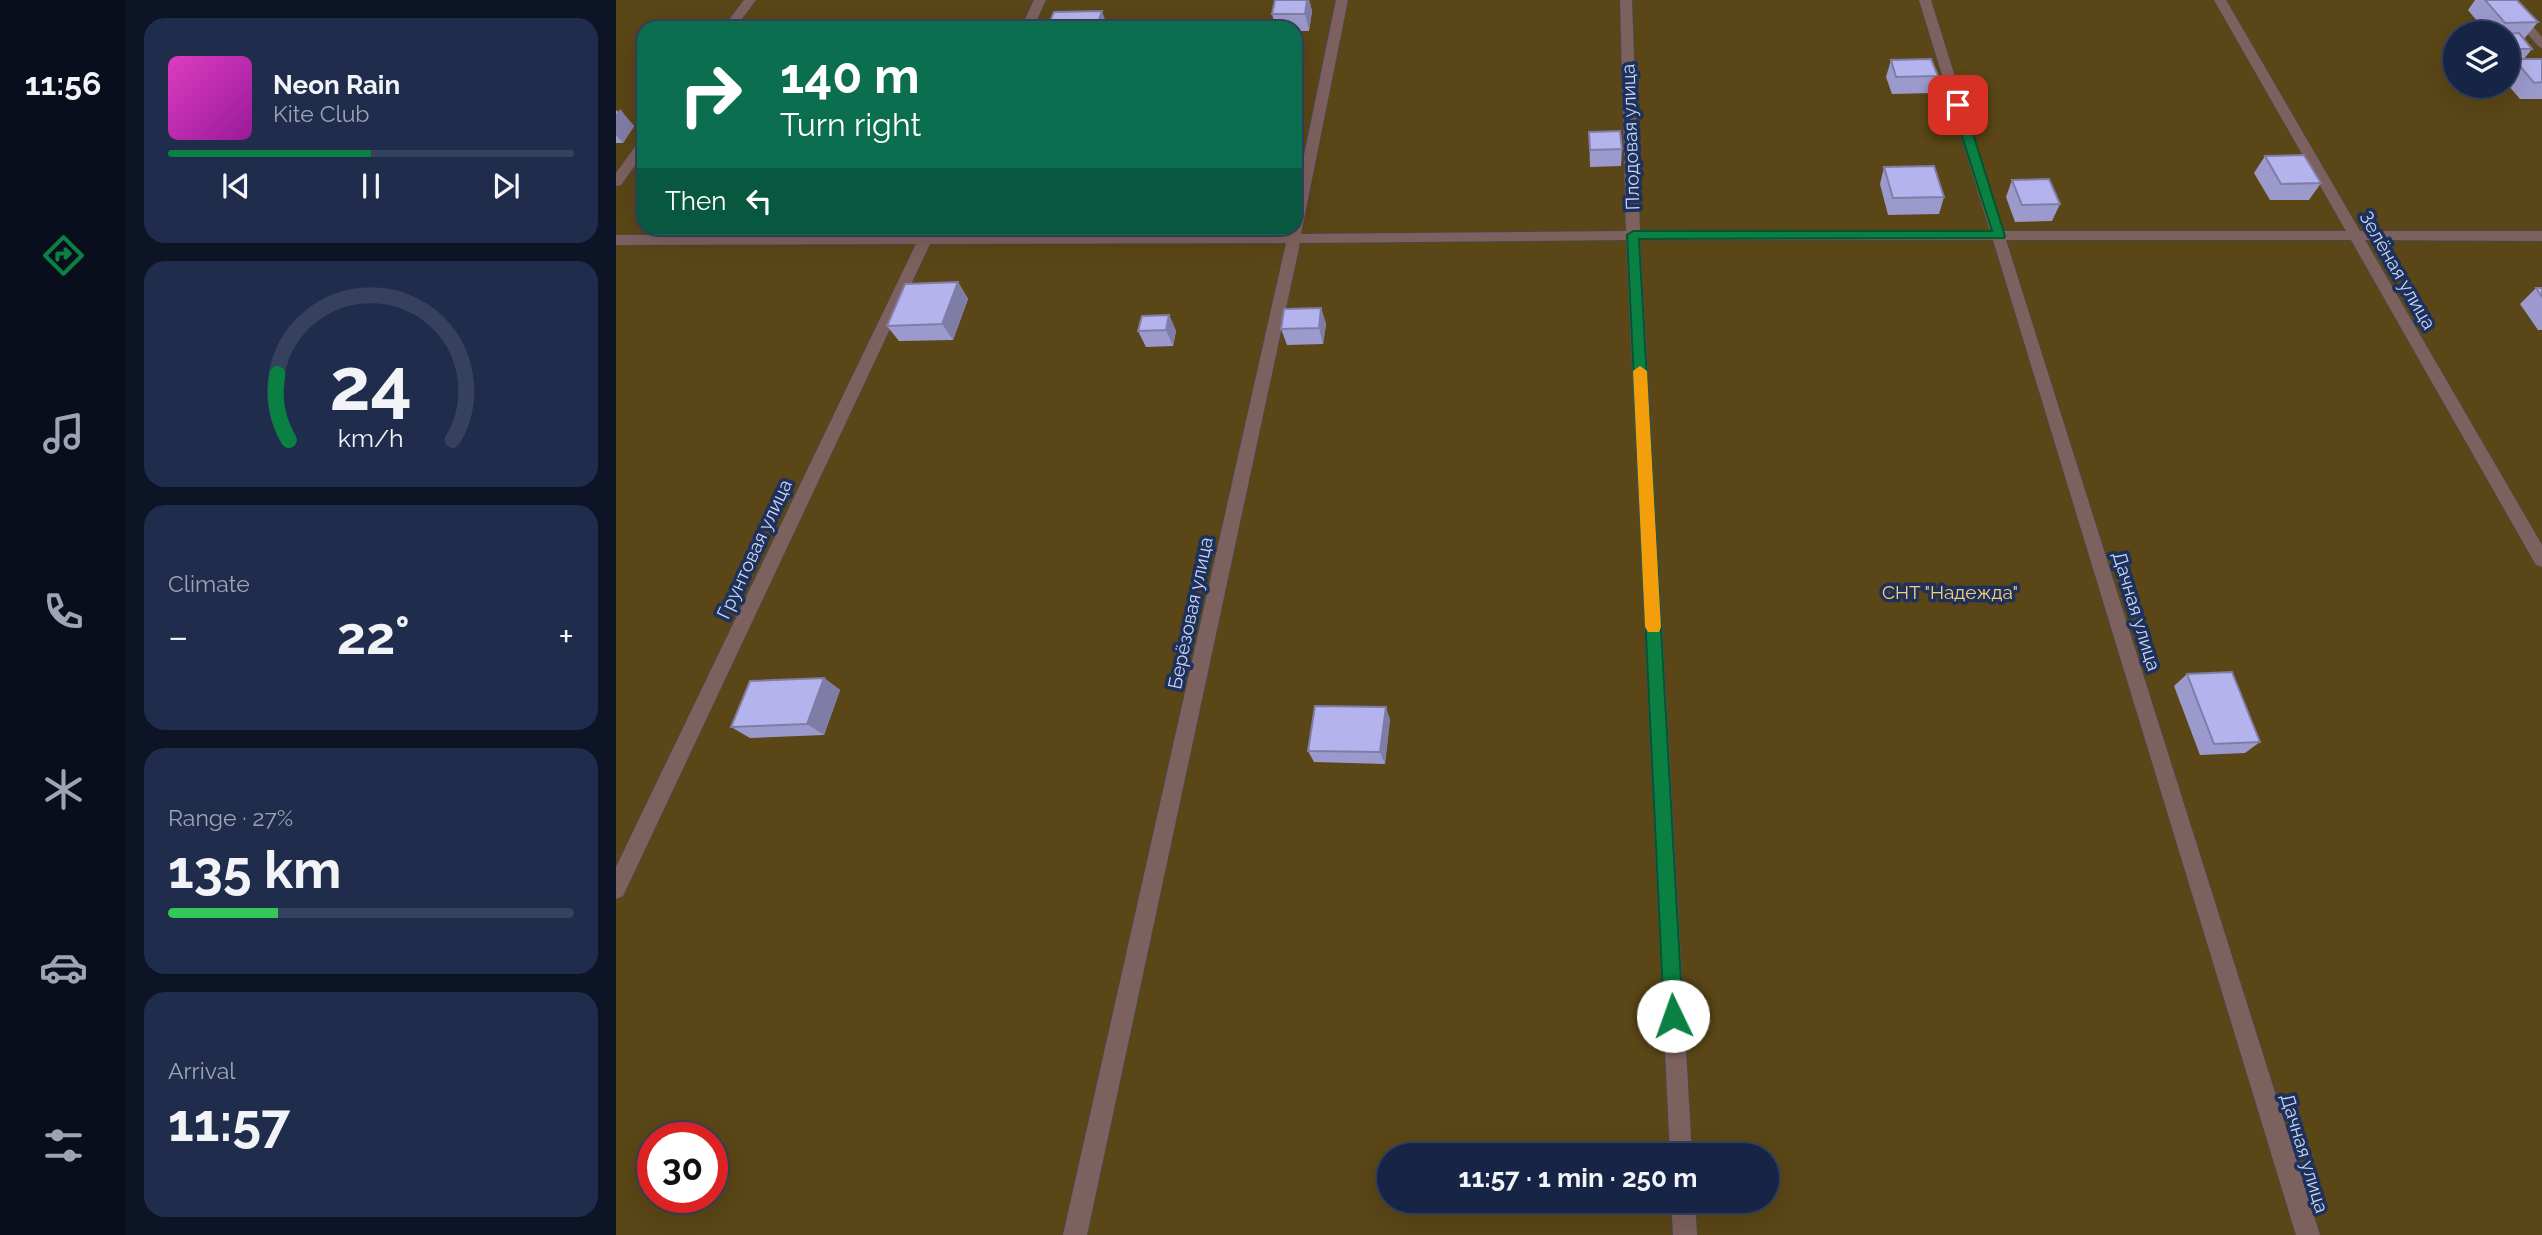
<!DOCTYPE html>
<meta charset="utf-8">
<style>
body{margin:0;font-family:Raleway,sans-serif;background:#1f2c4c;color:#f1f3f6;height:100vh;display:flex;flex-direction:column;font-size:26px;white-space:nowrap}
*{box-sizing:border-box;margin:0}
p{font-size:23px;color:#9ea4b3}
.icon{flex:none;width:38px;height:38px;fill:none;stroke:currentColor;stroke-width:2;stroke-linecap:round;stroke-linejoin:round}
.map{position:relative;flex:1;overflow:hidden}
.drawer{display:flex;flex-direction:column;gap:18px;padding:18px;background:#0c1426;width:490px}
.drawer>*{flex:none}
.guide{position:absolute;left:21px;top:21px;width:665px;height:214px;border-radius:21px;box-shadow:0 7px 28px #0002,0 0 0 2px #35415e;background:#0b6e4f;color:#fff;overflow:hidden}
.controls{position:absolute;left:1827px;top:21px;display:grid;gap:14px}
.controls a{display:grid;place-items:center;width:77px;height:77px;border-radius:50%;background:#162445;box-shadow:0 7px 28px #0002,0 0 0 2px #35415e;font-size:35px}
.speed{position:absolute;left:21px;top:1122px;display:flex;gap:14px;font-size:35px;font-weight:700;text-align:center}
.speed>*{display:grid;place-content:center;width:91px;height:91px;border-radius:50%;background:#162445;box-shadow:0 7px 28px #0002,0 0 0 2px #35415e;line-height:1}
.speed .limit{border:10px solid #d22;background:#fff;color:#111}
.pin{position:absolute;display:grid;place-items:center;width:60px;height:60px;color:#fff;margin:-30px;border-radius:14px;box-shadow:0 4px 10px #0006}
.me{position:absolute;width:77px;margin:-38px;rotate:357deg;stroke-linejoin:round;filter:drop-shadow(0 0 5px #0008)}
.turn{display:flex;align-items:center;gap:24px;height:147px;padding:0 28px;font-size:32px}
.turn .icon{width:91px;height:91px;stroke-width:2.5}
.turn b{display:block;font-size:49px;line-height:60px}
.then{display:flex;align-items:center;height:66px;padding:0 28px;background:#0003;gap:14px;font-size:26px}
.big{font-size:52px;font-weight:700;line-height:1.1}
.drawer .card{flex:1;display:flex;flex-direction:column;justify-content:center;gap:10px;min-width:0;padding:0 24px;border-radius:21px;background:#1f2c4c}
.drawer .dial{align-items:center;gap:0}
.dial svg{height:182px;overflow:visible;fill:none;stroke:#35415e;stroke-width:7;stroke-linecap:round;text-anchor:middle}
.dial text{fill:#f1f3f6;stroke:none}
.song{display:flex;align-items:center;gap:21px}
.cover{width:84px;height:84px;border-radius:10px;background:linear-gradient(135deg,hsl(310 70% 55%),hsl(300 70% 35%))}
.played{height:7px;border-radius:4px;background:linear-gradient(90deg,#0b8043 50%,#35415e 50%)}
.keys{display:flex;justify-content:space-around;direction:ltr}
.heat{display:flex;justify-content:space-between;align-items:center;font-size:38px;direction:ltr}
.charge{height:10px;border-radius:5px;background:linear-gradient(90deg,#34c759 27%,#35415e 0)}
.trip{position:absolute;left:761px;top:1143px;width:402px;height:70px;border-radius:35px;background:#162445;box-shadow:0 7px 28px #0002,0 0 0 2px #35415e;font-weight:700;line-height:70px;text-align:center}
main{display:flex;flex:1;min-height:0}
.dock{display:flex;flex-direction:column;width:126px;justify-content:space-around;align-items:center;background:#090e1c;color:#9ea4b3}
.dock .icon{width:49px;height:49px}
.dock .current{color:#0b8043}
.dock b{font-size:32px;color:#f1f3f6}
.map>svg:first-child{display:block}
</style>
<main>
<nav class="dock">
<b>11:56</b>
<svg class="icon current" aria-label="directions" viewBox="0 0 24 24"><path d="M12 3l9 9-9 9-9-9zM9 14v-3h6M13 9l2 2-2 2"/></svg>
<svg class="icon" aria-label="music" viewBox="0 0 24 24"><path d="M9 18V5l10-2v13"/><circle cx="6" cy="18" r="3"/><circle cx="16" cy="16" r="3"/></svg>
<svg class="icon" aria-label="phone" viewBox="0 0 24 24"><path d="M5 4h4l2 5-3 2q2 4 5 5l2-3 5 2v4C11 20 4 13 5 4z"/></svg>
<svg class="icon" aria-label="climate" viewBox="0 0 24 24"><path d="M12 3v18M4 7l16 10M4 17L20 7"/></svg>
<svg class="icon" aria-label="car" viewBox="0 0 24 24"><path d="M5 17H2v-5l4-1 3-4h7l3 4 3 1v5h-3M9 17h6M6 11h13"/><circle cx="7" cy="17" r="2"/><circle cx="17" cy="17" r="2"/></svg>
<svg class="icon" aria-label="filters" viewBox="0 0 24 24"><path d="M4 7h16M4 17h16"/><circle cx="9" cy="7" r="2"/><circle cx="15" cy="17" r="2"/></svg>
</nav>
<section class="drawer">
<div class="card">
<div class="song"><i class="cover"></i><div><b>Neon Rain</b><p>Kite Club</p></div></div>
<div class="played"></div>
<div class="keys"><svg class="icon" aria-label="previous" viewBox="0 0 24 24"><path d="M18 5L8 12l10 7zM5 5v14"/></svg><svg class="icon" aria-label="pause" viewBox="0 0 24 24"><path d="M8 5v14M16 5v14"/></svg><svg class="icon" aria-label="next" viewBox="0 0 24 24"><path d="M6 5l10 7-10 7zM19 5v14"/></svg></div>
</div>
<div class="card dial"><svg viewBox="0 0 100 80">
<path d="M14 69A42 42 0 1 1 86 69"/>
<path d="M14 69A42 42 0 0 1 9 40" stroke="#0b8043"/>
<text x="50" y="56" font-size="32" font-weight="700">24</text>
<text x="50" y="72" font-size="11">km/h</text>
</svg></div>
<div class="card"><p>Climate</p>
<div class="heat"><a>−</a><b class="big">22°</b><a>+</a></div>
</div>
<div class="card"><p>Range · 27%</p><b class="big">135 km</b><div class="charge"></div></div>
<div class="card"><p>Arrival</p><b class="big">11:57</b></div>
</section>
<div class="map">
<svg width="1926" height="1235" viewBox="0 0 1926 1235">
<rect width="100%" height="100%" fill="#1e305c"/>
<path fill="#5a4616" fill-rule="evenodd" d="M0,0H1926V1235H0ZM28,28H679V228H28ZM1839,33H1892V86H1839ZM37,1138H96V1197H37ZM774,1155H1152V1200H774Z"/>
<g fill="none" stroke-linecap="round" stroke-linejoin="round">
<g stroke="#3a4b74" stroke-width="1">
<g id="minor">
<polygon points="128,0 140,0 119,28 107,28"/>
<polygon points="418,0 430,0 417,28 405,28"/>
<polygon points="720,0 732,0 685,234 1010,231 1004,0 1016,0 1024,230 1374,231 1303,0 1315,0 1387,231 1730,231 1598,0 1610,0 1744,231 1926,231 1926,241 1749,240 1926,545 1926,567 1920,565 1735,240 1390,240 1704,1235 1680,1235 1377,240 1024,240 1076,1155 1054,1155 1010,240 684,243 471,1235 447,1235 670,243 314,244 7,896 0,899 0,867 300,244 0,245 0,235 305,235 308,229 318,229 319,235 672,234 673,228 679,228 679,199"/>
<polygon points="1883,0 1895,0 1926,37 1926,48 1922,46"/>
<polygon points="28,140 28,153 5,185 0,186 0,173 23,141"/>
<polygon points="1055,1200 1079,1200 1081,1235 1057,1235"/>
</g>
</g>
<use href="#minor" fill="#7d615e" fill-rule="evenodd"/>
</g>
<g fill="#9c9acc">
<polygon points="659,0 693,0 696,11 693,31 679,31 679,28 660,28 656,14"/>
<polygon points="1859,0 1901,0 1922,22 1908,39 1916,49 1908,59 1926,59 1926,99 1904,99 1892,85 1893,66 1892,66 1892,33 1871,33 1852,10"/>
<polygon points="1275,60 1322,76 1316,93 1276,94 1270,77"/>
<polygon points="0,110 18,126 7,143 0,143"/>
<polygon points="973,132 1006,149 1005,166 974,167"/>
<polygon points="1649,156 1705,183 1693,200 1654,200 1638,173"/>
<polygon points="1268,167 1328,197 1323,214 1272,215 1264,184"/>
<polygon points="1396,180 1444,204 1436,221 1399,222 1390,197"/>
<polygon points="342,282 352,299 337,340 283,341 271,326"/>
<polygon points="1920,288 1926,288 1926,330 1922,330 1904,304"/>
<polygon points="705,308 710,324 707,344 671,345 665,329"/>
<polygon points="553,315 560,331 557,346 530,347 522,331"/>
<polygon points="1571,674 1644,742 1629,753 1584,755 1558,686"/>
<polygon points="208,678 224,690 208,735 134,738 115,727"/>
<polygon points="774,719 769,764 698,762 692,751"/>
</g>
<g fill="#7f7da6">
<polygon points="691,0 693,0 696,11 693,31 689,14"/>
<polygon points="486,11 492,28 480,28"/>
<polygon points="4,109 18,126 7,143 0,135 0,115"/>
<polygon points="342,282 352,299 337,340 326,324"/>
<polygon points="705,308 710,324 707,344 703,328"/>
<polygon points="553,315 560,331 557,346 550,330"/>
<polygon points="208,678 224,690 208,735 191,724"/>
<polygon points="770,707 774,719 769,764 764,752"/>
</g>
<g fill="#b5b3ed" stroke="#7f7da6" stroke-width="2">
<polygon points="659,0 691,0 689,14 656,14"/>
<polygon points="1869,0 1901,0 1922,22 1889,23"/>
<polygon points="486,11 480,28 431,28 438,12"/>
<polygon points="1903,33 1916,49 1892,49 1892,34"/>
<polygon points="1315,59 1322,76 1280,77 1275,60"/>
<polygon points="1898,59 1926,59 1926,82 1918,83"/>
<polygon points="1004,131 1006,149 974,150 973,132"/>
<polygon points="1688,155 1705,183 1665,184 1649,156"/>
<polygon points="1318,166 1328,197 1277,198 1268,167"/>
<polygon points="1433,179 1444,204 1406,205 1396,180"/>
<polygon points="342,282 326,324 271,326 289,284"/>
<polygon points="1920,288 1926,288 1926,297"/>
<polygon points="705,308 703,328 665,329 668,309"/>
<polygon points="553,315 550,330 522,331 526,316"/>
<polygon points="1616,672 1644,742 1598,744 1571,674"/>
<polygon points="208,678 191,724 115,727 134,681"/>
<polygon points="699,706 770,707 764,752 692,751"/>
</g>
<polygon fill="#0b8043" stroke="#07532c" stroke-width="2" points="1338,102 1348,105 1389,236 1388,238 1023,239 1067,1016 1064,1022 1057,1025 1050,1022 1048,1016 1011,235 1017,231 1376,231 1336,105"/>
<polygon fill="#f59e0b" points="1024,366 1031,371 1045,627 1043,632 1032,632 1029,627 1017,371"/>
<g text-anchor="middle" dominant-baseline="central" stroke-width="7" stroke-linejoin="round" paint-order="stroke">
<g font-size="19" fill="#cad7f3" stroke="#1e305c">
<text transform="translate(1014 137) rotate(-92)">Плодовая улица</text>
<text transform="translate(1782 270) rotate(60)">Зелёная улица</text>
<text transform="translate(138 549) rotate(-65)">Грунтовая улица</text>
<text transform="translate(1521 611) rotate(73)">Дачная улица</text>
<text transform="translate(574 613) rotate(-78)">Берёзовая улица</text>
<text transform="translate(1689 1153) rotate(73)">Дачная улица</text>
</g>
<g font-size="19" fill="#f9ce71" stroke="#1e305c">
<text x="1334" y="592">СНТ "Надежда"</text>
</g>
</g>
</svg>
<div class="controls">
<a><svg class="icon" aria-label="layers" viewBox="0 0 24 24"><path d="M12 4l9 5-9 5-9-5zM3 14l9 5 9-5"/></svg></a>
</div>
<div class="speed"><div class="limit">30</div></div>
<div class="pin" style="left:1342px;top:105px;background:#d93025"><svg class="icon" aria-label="arrive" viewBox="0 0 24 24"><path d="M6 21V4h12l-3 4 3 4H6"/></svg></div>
<svg class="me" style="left:1057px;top:1016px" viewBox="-20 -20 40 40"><circle r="19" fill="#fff"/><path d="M0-13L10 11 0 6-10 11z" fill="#0b8043"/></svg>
<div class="trip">11:57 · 1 min · 250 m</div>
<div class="guide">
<div class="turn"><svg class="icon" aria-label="right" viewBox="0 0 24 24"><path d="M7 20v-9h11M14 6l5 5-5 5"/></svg><div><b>140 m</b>Turn right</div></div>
<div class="then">Then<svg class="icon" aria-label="left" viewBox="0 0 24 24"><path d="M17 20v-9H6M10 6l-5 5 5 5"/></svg></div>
</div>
</div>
</main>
